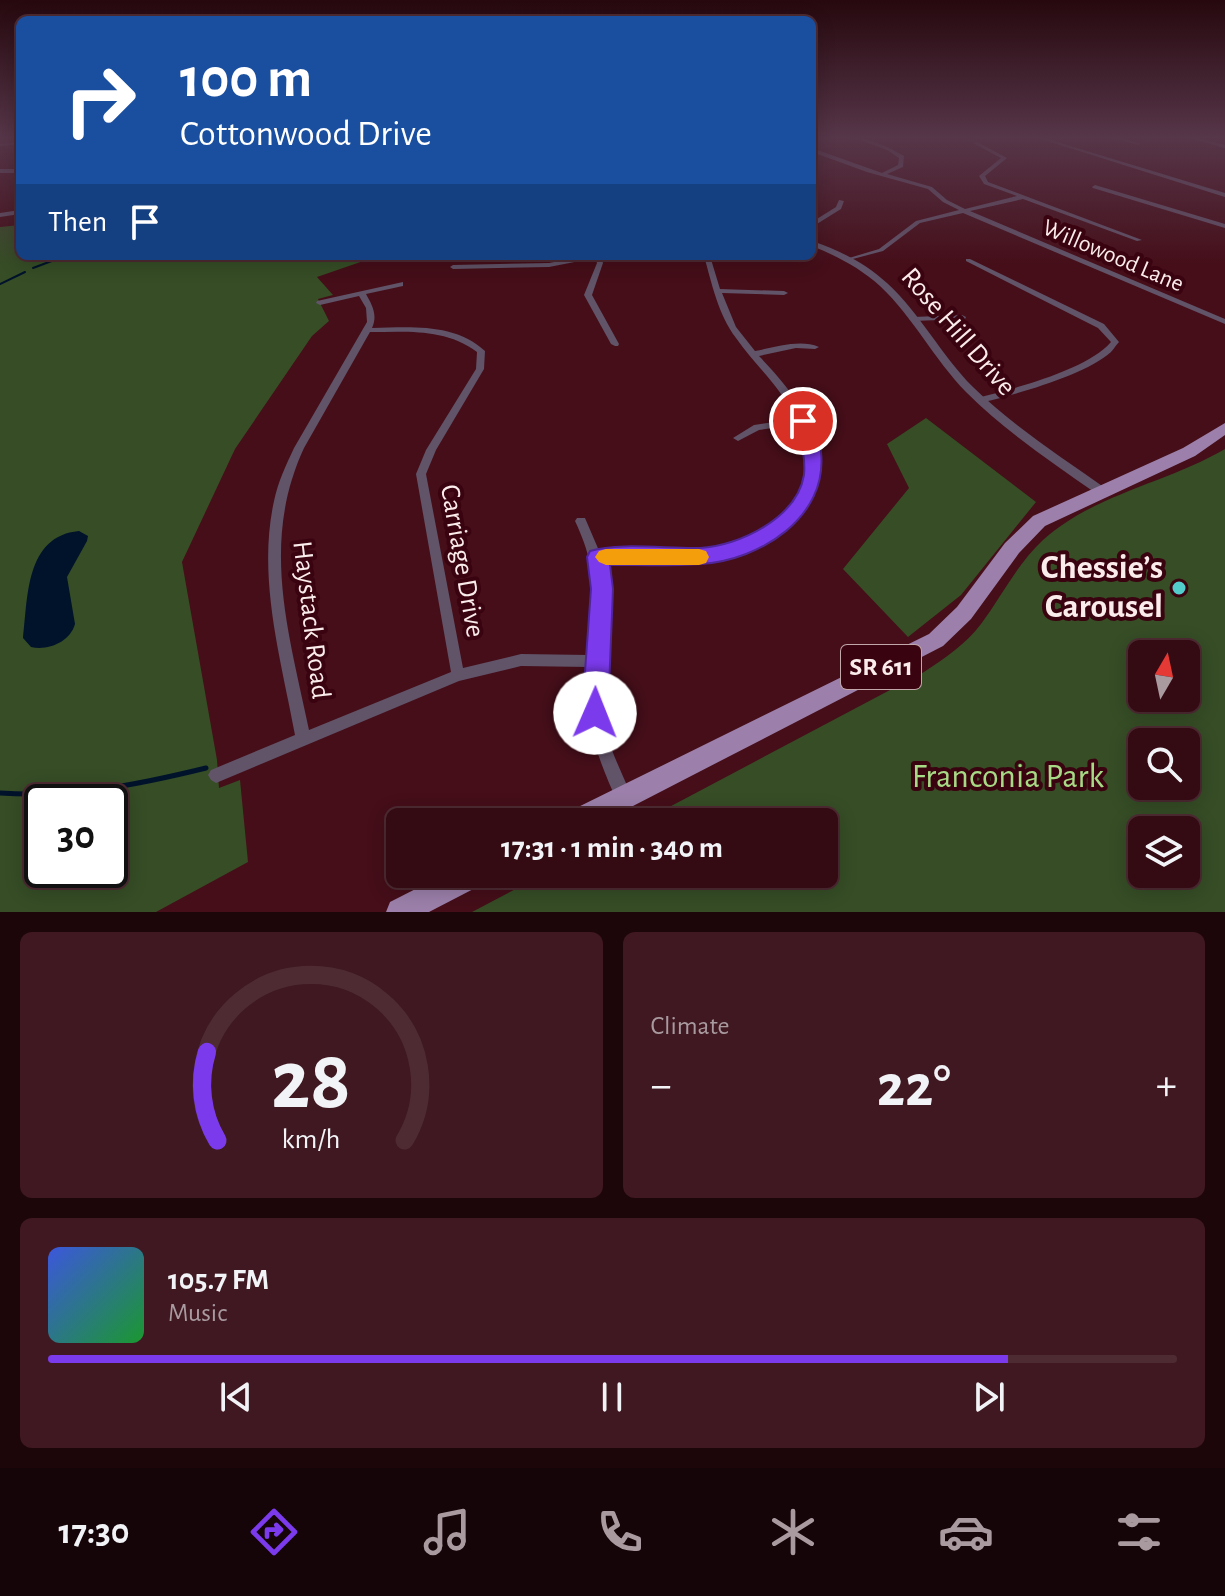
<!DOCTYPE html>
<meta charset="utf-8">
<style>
body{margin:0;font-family:"Alegreya Sans",sans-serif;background:#3f1821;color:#f1f3f6;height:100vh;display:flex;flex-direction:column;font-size:30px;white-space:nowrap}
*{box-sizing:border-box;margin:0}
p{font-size:26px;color:#a99aa0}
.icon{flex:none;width:44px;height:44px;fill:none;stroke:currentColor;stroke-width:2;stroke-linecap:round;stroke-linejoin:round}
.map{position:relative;height:912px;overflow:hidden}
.drawer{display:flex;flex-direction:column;gap:20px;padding:20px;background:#1d060a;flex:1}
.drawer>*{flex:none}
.guide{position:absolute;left:16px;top:16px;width:800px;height:244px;border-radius:12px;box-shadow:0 4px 20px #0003,0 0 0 2px #4e2b33;background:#1a4fa0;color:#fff;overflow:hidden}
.needle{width:52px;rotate:9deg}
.controls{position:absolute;left:1128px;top:640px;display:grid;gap:16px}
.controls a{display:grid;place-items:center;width:72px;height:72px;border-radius:12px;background:#340a13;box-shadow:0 4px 20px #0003,0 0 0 2px #4e2b33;font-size:40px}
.speed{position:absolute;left:24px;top:784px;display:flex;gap:16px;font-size:40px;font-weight:700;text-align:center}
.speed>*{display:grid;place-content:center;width:104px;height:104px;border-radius:50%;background:#340a13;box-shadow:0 4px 20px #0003,0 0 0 2px #4e2b33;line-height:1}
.speed .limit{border:4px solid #111;border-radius:12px;background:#fff;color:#111}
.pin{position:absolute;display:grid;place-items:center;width:68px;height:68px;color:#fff;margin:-34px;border:4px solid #fff;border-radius:50%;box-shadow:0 2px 8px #0007}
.me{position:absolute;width:88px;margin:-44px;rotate:1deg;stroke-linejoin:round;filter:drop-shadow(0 0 6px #0008)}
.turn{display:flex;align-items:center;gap:28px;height:168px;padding:0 32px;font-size:36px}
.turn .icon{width:104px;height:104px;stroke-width:2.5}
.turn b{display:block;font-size:56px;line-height:68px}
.then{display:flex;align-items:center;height:76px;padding:0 32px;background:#0003;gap:16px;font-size:30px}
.big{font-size:60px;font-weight:700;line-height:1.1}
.drawer .tile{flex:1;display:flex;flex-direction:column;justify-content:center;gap:12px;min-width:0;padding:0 28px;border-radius:12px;background:#3f1821}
.drawer .dial{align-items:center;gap:0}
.dial svg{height:208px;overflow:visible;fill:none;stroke:#4e2b33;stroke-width:7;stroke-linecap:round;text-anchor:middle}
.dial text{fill:#f1f3f6;stroke:none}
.song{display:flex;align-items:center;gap:24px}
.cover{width:96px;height:96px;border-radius:12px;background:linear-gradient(135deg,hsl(230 70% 55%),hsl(130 70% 35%))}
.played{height:8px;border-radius:4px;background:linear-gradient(90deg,#7c3aed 85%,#4e2b33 85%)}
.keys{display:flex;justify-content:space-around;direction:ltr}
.heat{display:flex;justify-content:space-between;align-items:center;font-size:44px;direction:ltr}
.drawer .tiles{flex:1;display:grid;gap:20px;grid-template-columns:1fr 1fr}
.tile:last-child{grid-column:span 2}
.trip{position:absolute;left:386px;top:808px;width:452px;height:80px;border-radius:12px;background:#340a13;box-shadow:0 4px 20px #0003,0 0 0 2px #4e2b33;font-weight:700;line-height:80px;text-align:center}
.tab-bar{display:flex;height:128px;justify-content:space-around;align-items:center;background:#150408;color:#a99aa0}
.tab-bar .icon{width:56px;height:56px}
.tab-bar .on{color:#7c3aed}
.tab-bar b{font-size:36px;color:#f1f3f6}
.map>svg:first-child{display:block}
</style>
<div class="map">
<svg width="1225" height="912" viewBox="0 0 1225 912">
<rect width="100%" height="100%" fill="#450e19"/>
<g fill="#364d26" fill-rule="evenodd">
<path d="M20,225V256H378L317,277L333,295L318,299L329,321L312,336L235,449L182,562L217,760L219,788L240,780L248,862L156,912H0V227ZM42,802H110V870H42Z"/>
<polygon points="926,418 1036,502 961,595 908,637 843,569 909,488 887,444"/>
<path d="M1225,449V912H472L544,874H824V822H641L924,672C945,658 966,644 981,624C1002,596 1017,564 1043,540C1094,494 1167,483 1225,449ZM1142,654H1186V698H1142ZM1142,742H1186V786H1142ZM1142,830H1186V874H1142Z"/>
</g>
<path fill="#00132b" d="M79,531L88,536L87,541L67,577L75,624C70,642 48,651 31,647L23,638C28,598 25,536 79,531Z"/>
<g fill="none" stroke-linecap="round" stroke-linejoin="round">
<g stroke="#00132b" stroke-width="2">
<polyline points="33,268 65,256"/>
<polyline points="0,284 25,272"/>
</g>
<path stroke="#00132b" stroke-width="5" d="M0,793C71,798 137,785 206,768"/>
<g fill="#615368" fill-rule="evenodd">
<path d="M854,138C871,139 889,147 904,156L903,167L887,174L932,187L947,200L965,209L1017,196L984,184L979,176L1001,158L973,143L977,142L1007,158L985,176L988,182L1142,240L1137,241L1023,199L970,211L1225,319V324L963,213L920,223L883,251L849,260V258L879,249L916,221L959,210L943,202L928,189L867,172L812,152V148L882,173L898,165L899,158L887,150Z"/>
<polygon points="1038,138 1044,138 1225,193 1225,197"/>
<polygon points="1115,138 1121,138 1140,144 1138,145"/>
<polygon points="1190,138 1196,138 1225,145 1225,148"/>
<polygon points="20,142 20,144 0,146 0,144"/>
<rect x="0" y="169" width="20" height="4"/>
<polygon points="1095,185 1225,224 1225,228 1093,188 1092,187"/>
<polygon points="839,200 844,201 841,209 812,227 812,222 836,207"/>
<polygon points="20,210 20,214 0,217 0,213"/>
<polygon points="585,256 601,256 603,263 592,295 619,344 618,346 615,346 611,344 584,295 597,263 595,258 549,267 453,269 450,267 453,265 549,263"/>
<path d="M704,256H710L720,289L784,291L788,293L784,295L722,293L736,327L755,351C776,347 800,339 819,347L815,349L796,348L759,356C781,379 804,405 812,435C834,514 761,553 694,562C664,566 633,561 602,561C614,610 597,660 602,710C605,741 620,768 632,797L630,803L624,805L618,803C596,755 584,721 588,667L521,666L459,681L216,783L211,780L208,775L211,770L295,735C281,659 257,578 274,501C278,482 286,465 294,448L367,322L366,308L359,296L320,305L316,303L317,301L403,282V286L366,294C372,305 378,315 372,328C411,327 455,323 485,351L484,369L436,450L426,474L463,668L521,654L589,655C595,601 599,572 575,521L577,518H585L600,553C656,552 712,560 763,530C778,522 790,511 798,496C810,474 809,447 799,424L759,430L738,441L733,438L754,425L796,419C779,384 757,368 736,338C718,314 712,284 704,256ZM370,332C407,332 445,328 477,352L476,369L426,450L416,474L451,672L309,730C289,633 260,543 304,448Z"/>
<path d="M966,259H970L1104,324L1119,342C1118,343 1112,351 1111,352C1086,375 1014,395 980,403L977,402L975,400L977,398C1013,389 1087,370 1111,342L1098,328L966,261Z"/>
<polygon points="962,315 966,317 965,319 913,321 909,319 913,317"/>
</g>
<path fill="#615368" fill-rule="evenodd" d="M812,241C839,250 865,263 887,283C920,313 941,355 973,387C1013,426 1060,456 1105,488L1107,491L1105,494H1097C1051,462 1005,431 966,392C934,359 913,317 880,286C860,268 837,256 812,246Z"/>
<g fill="#9c80ab" fill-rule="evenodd">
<polygon points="1225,423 1225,435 1195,456 1045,526 1019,553 971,619 943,646 602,822 562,822 566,813 929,634 957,607 1005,543 1033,516 1183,448"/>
<polygon points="445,874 486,874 483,884 429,912 386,912 390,902"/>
</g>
</g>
<linearGradient id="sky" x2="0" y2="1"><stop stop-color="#26080e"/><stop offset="0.52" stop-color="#563649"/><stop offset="1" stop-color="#563649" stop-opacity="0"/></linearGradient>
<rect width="1225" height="265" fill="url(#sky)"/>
<path fill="#7c3aed" stroke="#51269a" stroke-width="2" d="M803,416C815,419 820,440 821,452C828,517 761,560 701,564C671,566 640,565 610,565L613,589L608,713L604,722L595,725L585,722L582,713L591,589L587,557L590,551C620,542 668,549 700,548C739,546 797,518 804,475C806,456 800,439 795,421Z"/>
<polygon fill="#f59e0b" points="606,549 699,549 706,551 709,557 706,563 699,565 606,565 599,562 595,557 599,551"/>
<circle fill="#53cdcb" stroke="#3a0310" stroke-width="3" cx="1179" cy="588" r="8"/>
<g text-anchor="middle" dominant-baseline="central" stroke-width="8" stroke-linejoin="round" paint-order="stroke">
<g font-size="24" fill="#fbecec" stroke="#3a0310">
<text transform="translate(1113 256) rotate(23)">Willowood Lane</text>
</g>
<rect fill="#3a0310" stroke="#c1a6aa" stroke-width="2" x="841" y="645" width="80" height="44" rx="6"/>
<g font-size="26" font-weight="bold" fill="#fbecec">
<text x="881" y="667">SR 611</text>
</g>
<g font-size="28" fill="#fbecec" stroke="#3a0310">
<text transform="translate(958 332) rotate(49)">Rose Hill Drive</text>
<text transform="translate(462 561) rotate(80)">Carriage Drive</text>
<text transform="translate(311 620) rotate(83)">Haystack Road</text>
</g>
<g font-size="34" font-weight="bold" fill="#fbecec" stroke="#3a0310" text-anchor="end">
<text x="1163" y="568">Chessie’s<tspan x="1163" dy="39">Carousel</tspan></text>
</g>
<g font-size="34" fill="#a7da85" stroke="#3a0310">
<text x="1008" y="777">Franconia Park</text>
</g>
</g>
</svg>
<div class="controls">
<a><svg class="needle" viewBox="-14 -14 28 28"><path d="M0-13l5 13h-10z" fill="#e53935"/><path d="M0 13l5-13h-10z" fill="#a99aa0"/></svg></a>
<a><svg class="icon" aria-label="search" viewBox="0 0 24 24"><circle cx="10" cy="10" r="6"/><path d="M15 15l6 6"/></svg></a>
<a><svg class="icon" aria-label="layers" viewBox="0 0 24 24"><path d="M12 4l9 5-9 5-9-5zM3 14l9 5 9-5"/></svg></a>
</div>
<div class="speed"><div class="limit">30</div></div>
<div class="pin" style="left:803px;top:421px;background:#d93025"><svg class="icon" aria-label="arrive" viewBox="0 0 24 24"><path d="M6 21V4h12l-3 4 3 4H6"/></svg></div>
<svg class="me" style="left:595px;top:713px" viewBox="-20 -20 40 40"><circle r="19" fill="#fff"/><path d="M0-13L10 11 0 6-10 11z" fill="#7c3aed"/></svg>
<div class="trip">17:31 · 1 min · 340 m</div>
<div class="guide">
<div class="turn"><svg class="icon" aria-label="right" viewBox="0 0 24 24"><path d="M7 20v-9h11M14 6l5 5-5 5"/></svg><div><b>100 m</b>Cottonwood Drive</div></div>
<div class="then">Then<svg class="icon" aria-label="arrive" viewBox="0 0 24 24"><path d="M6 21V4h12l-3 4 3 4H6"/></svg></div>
</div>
</div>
<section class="drawer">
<div class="tiles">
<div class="tile dial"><svg viewBox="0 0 100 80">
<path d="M14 69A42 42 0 1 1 86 69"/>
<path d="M14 69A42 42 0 0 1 10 35" stroke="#7c3aed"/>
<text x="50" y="56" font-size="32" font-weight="700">28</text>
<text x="50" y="72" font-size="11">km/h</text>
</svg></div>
<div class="tile"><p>Climate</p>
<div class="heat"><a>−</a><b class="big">22°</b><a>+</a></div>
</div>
<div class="tile">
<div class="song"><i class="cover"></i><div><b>105.7 FM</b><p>Music</p></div></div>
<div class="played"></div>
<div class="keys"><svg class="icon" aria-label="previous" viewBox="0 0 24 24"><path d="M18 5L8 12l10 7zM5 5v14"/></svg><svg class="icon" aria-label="pause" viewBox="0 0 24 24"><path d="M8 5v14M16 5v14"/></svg><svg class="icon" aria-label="next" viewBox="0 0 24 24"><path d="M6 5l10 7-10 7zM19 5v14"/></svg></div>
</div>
</div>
</section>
<nav class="tab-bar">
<b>17:30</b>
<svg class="icon on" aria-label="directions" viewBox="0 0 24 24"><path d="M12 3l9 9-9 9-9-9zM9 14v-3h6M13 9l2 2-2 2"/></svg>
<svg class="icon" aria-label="music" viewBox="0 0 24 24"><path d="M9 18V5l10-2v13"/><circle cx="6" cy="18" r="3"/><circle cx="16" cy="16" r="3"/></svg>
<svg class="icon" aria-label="phone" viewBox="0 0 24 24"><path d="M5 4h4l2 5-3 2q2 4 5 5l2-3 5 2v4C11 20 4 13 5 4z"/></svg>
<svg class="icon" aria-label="climate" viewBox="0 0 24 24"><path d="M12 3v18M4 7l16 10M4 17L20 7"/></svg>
<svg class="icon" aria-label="car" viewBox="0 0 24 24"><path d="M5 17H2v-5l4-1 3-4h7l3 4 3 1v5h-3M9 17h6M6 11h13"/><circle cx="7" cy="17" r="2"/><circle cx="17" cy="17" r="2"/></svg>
<svg class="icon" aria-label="filters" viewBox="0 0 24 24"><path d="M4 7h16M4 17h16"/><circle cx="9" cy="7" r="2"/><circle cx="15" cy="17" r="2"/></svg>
</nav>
